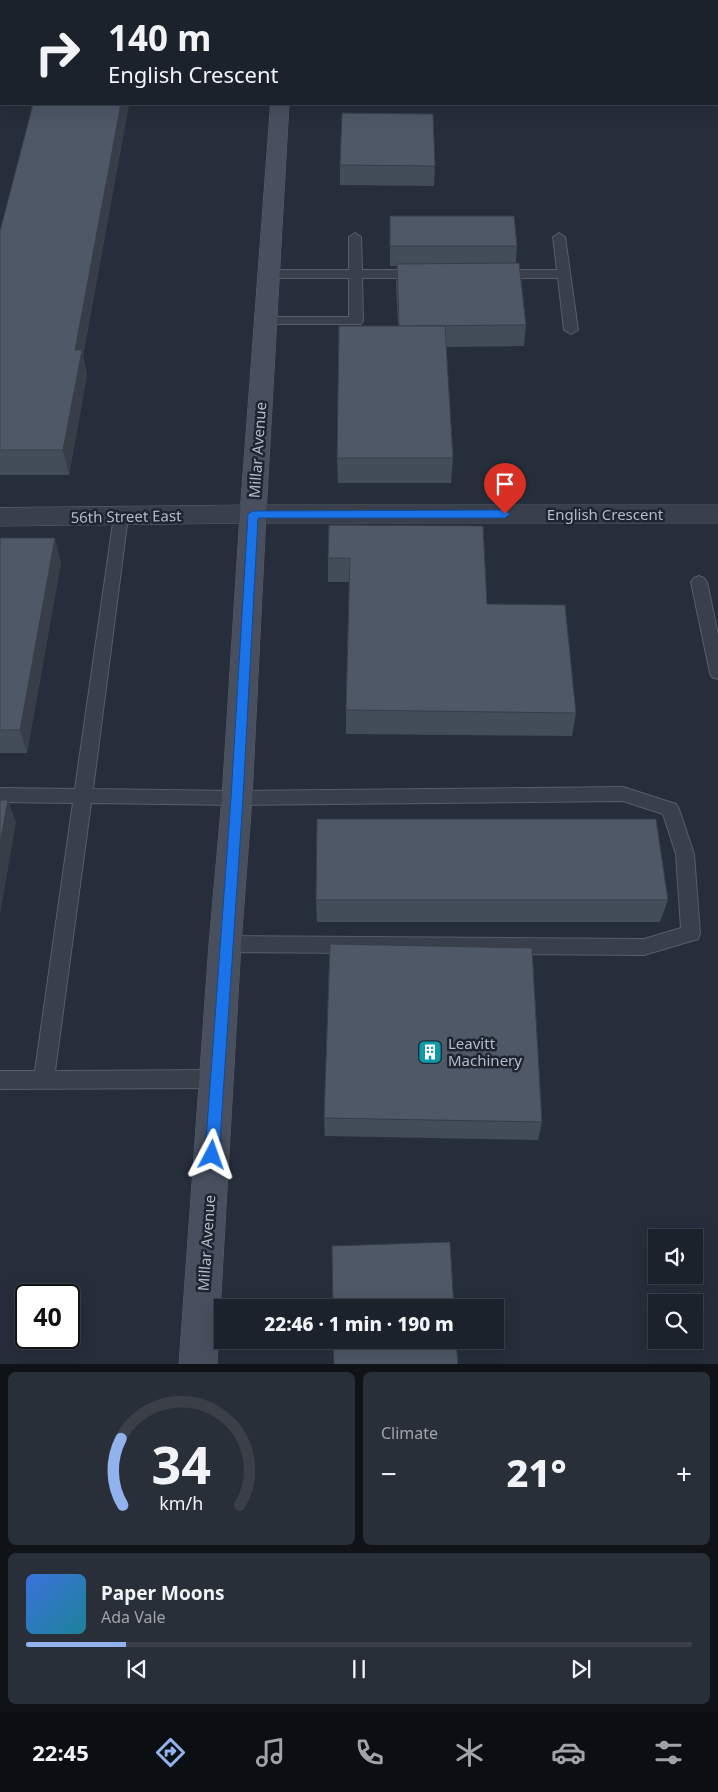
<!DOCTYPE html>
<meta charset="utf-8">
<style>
body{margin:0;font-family:"Noto Sans",sans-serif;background:#292f38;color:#f1f3f6;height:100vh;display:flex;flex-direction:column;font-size:19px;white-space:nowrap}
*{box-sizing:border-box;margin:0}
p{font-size:16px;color:#a0a4a9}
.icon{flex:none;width:28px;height:28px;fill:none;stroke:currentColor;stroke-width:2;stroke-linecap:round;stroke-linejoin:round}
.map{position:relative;height:1364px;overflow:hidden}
.side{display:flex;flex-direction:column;gap:8px;padding:8px;background:#0f1318;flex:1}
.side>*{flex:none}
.guide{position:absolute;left:0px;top:0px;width:719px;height:105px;box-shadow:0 5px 20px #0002,0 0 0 1px #3a3f48;background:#1c222c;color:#f1f3f6;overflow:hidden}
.buttons{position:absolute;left:648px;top:1229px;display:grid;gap:10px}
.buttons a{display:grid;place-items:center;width:55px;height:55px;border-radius:0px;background:#1c222c;box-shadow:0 5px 20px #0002,0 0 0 1px #3a3f48;font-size:25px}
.speed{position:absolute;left:15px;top:1284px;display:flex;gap:10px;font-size:25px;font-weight:700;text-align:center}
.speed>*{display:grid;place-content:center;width:65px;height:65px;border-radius:50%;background:#1c222c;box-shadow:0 5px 20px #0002,0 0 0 1px #3a3f48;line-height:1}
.speed .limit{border:2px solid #111;border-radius:8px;background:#fff;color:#111}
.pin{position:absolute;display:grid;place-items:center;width:42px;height:42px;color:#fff;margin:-51px -21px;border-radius:50% 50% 50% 0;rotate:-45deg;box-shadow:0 0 5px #0007}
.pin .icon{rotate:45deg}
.me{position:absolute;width:55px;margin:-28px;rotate:4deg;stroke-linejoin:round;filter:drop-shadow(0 0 4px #0008)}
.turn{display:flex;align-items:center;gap:18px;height:105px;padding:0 25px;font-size:22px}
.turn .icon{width:65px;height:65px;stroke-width:2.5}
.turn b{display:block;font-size:35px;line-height:42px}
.big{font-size:38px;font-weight:800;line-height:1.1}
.side .card{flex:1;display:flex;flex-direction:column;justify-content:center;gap:8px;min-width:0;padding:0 18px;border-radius:8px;background:#292f38}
.side .dial{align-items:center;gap:0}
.dial svg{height:130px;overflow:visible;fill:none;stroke:#3a3f48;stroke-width:7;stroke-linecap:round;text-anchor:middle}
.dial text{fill:#f1f3f6;stroke:none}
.song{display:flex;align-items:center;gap:15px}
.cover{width:60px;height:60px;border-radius:8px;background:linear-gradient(135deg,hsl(220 70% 55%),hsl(190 70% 35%))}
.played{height:5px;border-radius:2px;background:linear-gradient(90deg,#92b2ee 15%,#3a3f48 15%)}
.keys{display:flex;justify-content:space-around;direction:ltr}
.heat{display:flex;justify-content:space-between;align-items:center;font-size:28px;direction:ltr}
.side .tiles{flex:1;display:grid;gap:8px;grid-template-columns:1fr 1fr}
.card:last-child{grid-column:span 2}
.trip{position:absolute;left:214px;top:1299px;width:290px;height:50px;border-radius:0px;background:#1c222c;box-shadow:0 5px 20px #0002,0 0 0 1px #3a3f48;font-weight:800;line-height:50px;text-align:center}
.tabs{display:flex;height:80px;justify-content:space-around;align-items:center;background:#0b0e12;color:#a0a4a9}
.tabs .icon{width:35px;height:35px}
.tabs .active{color:#92b2ee}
.tabs b{font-size:22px;color:#f1f3f6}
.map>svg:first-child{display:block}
</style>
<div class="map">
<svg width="718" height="1365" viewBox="0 0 718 1365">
<rect width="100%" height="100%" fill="#262e3b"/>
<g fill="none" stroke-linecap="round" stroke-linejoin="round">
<g stroke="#575e69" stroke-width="2">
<g id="lane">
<polygon points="355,233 361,237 362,270 419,270 425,274 419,278 362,278 363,321 361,324 261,324 259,321 266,317 349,317 349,278 268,278 262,274 268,270 349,270 349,237"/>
<polygon points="559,233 565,237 578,330 571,334 564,330 558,278 498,278 492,274 498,270 557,270 553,237"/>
<polygon points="121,511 126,512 128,516 93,789 237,791 623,787 676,804 679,809 694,854 700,933 698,939 644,955 225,952 218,950 216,944 218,938 225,936 644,939 681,928 676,854 663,814 623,801 237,805 91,803 55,1071 217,1070 224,1072 227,1079 224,1086 217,1088 0,1089 0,1071 35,1071 73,803 0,802 0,788 75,789 114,516 116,512"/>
<polygon points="699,576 704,578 707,582 718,635 718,679 712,677 710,673 691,582 694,578"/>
</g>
</g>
<g stroke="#575e69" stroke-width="1">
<g id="street">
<rect x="0" y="25" width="1" height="10"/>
<polygon points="253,505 718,505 718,523 253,523 0,526 0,508"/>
</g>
</g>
<g stroke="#575e69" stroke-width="1">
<g id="secondary">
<rect x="277" y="0" width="18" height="1"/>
<polygon points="271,104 289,104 266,514 252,798 241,944 217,1365 179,1365 209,944 222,798 240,514"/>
</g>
</g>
<use href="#lane" fill="#39404b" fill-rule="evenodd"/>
<use href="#street" fill="#39404b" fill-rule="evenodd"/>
<use href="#secondary" fill="#484f5e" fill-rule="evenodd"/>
</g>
<g fill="#434c59">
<polygon points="33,104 129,104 83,356 87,375 69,475 0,475 0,231"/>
<polygon points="340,165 435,166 434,186 340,185"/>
<polygon points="390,216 517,246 516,263 526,325 524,346 446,347 453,458 451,483 338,483 337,458 398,326 396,285 397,266 390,266"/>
<polygon points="329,525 487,604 576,713 572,736 346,734 346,710 349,582 328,582 328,558"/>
<polygon points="0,538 61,562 27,753 0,753"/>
<polygon points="316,900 668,900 660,922 317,922"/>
<polygon points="324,1118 542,1122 538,1140 325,1136"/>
</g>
<g fill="#373e48">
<polygon points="121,104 129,104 83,356 87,375 69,475 63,450 75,350"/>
<polygon points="55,538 61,562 27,753 20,730"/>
<polygon points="8,800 16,822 0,915 0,844"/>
</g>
<g fill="#4e5867" stroke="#373e48">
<rect x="389" y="0" width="98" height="1"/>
<polygon points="33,104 121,104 75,350 82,350 63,450 0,450 0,231"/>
<polygon points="342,113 433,114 435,166 340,165"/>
<polygon points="390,216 514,216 517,246 390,246"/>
<polygon points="519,263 526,325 399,326 397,264"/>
<polygon points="339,326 445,326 453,458 337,458"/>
<polygon points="329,525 483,526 487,604 565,605 576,713 346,710 350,558 328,558"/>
<polygon points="0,538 55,538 20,730 0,730"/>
<polygon points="0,800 8,800 0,844"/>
<polygon points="317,819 656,819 668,900 316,900"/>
<polygon points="330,944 532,948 542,1122 324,1118"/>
<polygon points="450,1242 454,1308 333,1308 332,1246"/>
<polygon points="333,1340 456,1340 458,1365 334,1365"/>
</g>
<polygon fill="#1a73e8" stroke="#114b97" points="505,510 510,514 505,518 258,518 243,798 219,1155 217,1160 212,1162 207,1160 205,1155 231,798 248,514 253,511"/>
<defs>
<g id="building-square" transform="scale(1.25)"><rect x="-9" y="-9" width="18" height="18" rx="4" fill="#0f9aa8" stroke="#1e2530"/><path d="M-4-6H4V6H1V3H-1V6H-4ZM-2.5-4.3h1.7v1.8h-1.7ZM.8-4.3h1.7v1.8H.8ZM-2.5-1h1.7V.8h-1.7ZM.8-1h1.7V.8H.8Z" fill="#fff"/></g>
</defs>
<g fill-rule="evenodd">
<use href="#building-square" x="430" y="1052"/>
</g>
<g text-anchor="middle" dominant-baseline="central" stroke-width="5" stroke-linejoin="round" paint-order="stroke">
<g font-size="15" fill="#b5bbc7" stroke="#1e2530">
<text transform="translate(257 450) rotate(-86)">Millar Avenue</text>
<text x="605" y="514">English Crescent</text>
<text transform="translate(126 516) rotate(-1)">56th Street East</text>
<text transform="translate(206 1243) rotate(-86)">Millar Avenue</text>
</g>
<g font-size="15" fill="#b5bbc7" stroke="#1e2530" text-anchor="start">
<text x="448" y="1043">Leavitt<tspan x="448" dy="17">Machinery</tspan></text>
</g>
</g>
</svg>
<div class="buttons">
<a><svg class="icon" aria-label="sound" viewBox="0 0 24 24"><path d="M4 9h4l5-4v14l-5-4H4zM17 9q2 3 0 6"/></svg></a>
<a><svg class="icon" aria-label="search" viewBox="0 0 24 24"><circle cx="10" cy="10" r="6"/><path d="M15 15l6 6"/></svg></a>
</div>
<div class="speed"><div class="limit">40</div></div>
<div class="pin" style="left:505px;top:514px;background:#d93025"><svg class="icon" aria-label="arrive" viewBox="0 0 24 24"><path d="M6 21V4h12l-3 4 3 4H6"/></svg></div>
<svg class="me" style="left:212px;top:1155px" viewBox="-20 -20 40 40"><path d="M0-17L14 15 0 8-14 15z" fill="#1a73e8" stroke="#fff" stroke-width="4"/></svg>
<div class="trip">22:46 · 1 min · 190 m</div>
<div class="guide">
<div class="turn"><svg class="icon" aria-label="right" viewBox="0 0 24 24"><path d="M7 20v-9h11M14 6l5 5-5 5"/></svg><div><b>140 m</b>English Crescent</div></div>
</div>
</div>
<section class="side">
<div class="tiles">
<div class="card dial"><svg viewBox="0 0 100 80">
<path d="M14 69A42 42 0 1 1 86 69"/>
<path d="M14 69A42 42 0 0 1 13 28" stroke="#92b2ee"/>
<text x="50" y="56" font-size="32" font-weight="700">34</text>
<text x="50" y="72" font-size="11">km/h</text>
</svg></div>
<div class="card"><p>Climate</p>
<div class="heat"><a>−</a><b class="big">21°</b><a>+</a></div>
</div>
<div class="card">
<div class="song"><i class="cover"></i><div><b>Paper Moons</b><p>Ada Vale</p></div></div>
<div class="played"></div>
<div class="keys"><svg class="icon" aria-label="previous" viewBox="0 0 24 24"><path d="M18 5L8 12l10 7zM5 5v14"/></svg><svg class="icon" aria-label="pause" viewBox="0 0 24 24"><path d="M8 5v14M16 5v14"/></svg><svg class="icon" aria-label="next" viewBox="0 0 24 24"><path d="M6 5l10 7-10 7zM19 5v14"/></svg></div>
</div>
</div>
</section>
<nav class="tabs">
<b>22:45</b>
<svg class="icon active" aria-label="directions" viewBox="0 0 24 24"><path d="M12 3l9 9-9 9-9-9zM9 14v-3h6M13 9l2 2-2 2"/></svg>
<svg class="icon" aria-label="music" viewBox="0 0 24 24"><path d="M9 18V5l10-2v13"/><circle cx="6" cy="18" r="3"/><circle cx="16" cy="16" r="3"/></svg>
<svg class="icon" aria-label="phone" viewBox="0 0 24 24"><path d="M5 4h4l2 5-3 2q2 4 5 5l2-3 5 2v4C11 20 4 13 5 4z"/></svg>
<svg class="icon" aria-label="climate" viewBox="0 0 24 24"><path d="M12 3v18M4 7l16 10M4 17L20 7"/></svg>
<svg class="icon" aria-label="car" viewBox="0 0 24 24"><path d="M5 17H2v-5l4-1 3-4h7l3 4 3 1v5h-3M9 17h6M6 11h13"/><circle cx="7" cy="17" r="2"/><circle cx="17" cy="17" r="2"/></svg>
<svg class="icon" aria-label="filters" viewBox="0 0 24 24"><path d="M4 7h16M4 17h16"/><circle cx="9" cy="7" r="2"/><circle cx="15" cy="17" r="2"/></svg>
</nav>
